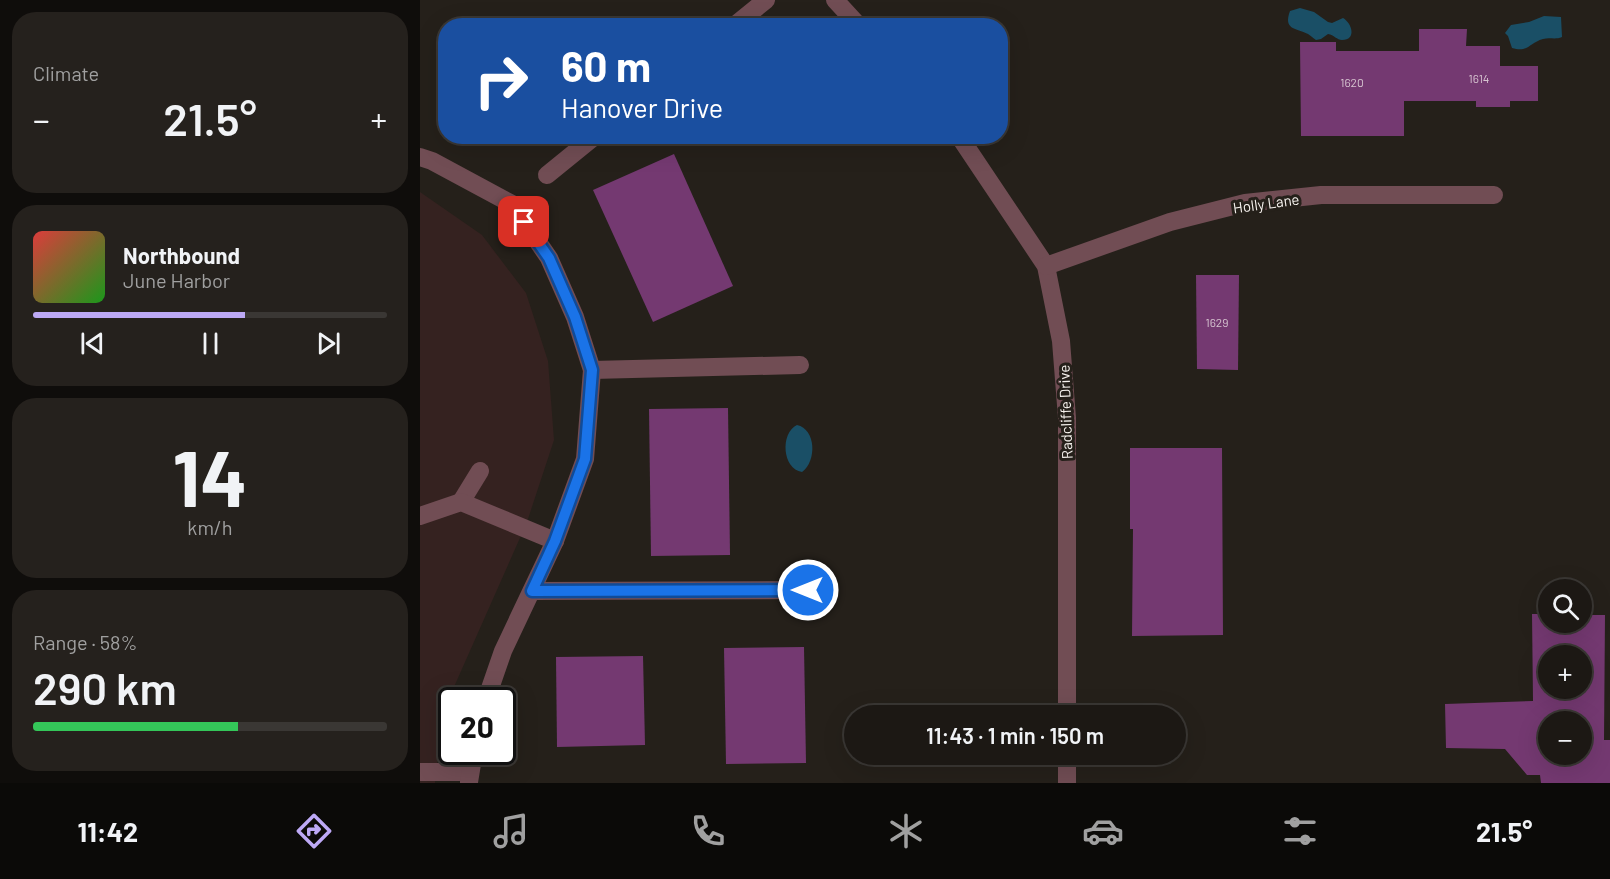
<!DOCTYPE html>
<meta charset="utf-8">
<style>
body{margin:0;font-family:Barlow,sans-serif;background:#25211d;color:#f1f3f6;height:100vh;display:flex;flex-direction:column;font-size:22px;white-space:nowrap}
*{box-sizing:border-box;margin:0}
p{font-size:20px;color:#a0a0a0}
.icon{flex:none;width:33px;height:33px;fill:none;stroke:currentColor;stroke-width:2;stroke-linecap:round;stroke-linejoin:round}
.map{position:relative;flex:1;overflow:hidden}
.drawer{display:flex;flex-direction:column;gap:12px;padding:12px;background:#0f0d0b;width:420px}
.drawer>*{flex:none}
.guide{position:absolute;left:18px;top:18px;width:570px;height:126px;border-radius:24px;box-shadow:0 6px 24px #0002,0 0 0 2px #3a3734;background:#1a4fa0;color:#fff;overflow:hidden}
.controls{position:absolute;left:1118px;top:579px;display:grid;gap:12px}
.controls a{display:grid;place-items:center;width:54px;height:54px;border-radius:50%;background:#1c1814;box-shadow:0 6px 24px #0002,0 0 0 2px #3a3734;font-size:30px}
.speed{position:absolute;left:18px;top:687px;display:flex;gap:12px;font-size:30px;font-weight:700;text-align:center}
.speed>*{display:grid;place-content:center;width:78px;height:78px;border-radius:50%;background:#1c1814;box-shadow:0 6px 24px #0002,0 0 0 2px #3a3734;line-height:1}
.speed .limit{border:3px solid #111;border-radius:9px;background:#fff;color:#111}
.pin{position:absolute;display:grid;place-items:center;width:51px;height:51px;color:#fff;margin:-26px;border-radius:12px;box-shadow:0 3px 9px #0006}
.me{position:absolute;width:66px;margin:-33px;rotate:270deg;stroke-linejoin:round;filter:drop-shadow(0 0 4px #0008)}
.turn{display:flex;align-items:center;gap:21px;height:126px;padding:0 24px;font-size:27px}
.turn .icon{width:78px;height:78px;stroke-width:2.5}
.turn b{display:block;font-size:42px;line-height:51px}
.big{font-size:45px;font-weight:600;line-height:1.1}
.drawer .tile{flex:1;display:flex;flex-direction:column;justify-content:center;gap:9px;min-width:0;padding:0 21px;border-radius:24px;background:#25211d}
.drawer .dial{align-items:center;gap:0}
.dial b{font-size:78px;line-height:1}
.song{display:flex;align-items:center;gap:18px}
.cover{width:72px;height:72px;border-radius:9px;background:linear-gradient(135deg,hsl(0 70% 55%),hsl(120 70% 35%))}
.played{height:6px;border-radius:3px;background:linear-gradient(90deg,#bda9f5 60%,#3a3734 60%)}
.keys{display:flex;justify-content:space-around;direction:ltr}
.heat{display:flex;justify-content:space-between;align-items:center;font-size:33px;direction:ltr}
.charge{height:9px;border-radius:4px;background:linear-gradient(90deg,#34c759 58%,#3a3734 0)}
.trip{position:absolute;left:424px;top:705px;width:342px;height:60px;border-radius:30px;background:#1c1814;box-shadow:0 6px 24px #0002,0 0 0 2px #3a3734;font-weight:600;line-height:60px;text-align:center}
.dock{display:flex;height:96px;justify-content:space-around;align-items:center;background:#0b0a08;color:#a0a0a0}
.dock .icon{width:42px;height:42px}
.dock .on{color:#bda9f5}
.dock b{font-size:27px;color:#f1f3f6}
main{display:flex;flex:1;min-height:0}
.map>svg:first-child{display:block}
</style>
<main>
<section class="drawer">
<div class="tile"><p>Climate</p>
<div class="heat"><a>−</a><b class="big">21.5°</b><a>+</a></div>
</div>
<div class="tile">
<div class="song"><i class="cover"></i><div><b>Northbound</b><p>June Harbor</p></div></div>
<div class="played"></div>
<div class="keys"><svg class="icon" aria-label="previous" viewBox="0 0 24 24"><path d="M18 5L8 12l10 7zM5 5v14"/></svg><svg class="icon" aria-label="pause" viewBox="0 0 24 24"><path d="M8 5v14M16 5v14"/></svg><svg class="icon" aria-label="next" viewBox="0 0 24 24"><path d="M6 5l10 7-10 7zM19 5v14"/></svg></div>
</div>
<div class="tile dial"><b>14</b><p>km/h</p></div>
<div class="tile"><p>Range · 58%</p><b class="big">290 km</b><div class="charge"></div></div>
</section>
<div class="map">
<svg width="1190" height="783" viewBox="0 0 1190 783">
<rect width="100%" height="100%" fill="#25201a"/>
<polygon fill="#352220" points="0,192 62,235 106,293 128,361 134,440 107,522 22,714 15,783 0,783"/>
<g fill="#1a4f66">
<path d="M880,8L894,12L908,22L912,23L923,18C932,23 937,40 922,40C917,40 914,35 908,34L901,39L896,40C893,38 891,36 888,34C876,28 863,30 870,11Z"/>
<path d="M1124,16L1141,17L1142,37C1135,40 1130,37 1123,39C1109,43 1108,53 1092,48L1088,36L1085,33L1091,25L1109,22Z"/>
<path d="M377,425C396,429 397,461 382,472C362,469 360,433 377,425Z"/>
</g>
<g fill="#743971" fill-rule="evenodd">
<polygon points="999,29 1047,29 1046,46 1080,46 1080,66 1118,66 1118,101 1090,101 1090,107 1056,107 1056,101 984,101 984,136 881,136 880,42 916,42 916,51 999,51"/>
<polygon points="254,154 313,286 233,322 173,190"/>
<polygon points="776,275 819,275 818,370 777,369"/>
<polygon points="308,408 310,555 231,556 229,409"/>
<polygon points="710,448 802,448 803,635 712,636 713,529 710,529"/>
<path d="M1112,614H1128V622H1161V615H1185L1184,740H1190V783H1121L1120,775H1107L1085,749L1026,748L1025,704L1113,701ZM1128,656H1161V688H1128ZM1128,722H1161V754H1128Z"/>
<polygon points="384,647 386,763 306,764 304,648"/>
<polygon points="223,656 225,745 137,747 136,657"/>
</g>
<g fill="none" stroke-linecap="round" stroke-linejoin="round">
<g stroke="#714d54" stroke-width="18">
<polyline points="415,0 439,26"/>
<polyline points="314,26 346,0"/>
<polyline points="539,136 626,266 641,341 647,418 647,716"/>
<polyline points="0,157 12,161 92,204 129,258 155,317 172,370 165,459 135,541 83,651 66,700"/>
<polyline points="127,175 175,136"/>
<polyline points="626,266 750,222 825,203 901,195 1074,195"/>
<polyline points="172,370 380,365"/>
<polyline points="41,502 60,471"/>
<polyline points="0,516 41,502 135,541"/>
<polyline points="112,591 388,590"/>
<polyline points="647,754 647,783"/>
<polyline points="0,772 50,772"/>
<polyline points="49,782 54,752"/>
</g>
</g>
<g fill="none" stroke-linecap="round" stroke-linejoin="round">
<g stroke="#114b97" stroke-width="15">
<polyline id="route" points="104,222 129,258 155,317 172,370 165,459 135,541 112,591 388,590"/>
</g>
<use href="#route" stroke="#1a73e8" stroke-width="10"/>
</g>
<g text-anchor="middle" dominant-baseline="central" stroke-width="6" stroke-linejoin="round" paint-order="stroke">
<g font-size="12" fill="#d6c4d0">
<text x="1059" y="78">1614</text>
<text x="932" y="82">1620</text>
<text x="797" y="322">1629</text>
</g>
<g font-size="15" fill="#f7f3ef" stroke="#25201a">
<text transform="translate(846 203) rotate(-8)">Holly Lane</text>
<text transform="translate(645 412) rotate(-92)">Radcliffe Drive</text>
</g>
</g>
</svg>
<div class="controls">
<a><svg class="icon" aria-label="search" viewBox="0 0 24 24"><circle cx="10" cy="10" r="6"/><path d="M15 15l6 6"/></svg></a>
<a>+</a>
<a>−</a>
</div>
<div class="speed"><div class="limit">20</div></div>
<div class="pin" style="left:104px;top:222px;background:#d93025"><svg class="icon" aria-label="arrive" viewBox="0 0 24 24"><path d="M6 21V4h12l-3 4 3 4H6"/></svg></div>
<svg class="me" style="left:388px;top:590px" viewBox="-20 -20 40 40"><circle r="17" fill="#1a73e8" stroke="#fff" stroke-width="3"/><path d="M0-11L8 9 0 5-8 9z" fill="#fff"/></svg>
<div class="trip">11:43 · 1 min · 150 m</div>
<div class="guide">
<div class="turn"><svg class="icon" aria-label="right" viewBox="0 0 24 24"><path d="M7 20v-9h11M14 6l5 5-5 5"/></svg><div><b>60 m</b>Hanover Drive</div></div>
</div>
</div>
</main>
<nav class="dock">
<b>11:42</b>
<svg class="icon on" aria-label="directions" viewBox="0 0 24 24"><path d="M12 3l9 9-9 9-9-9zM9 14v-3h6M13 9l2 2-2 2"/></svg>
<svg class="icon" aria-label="music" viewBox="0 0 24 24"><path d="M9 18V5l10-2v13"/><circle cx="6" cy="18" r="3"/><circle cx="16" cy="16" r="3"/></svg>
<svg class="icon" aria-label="phone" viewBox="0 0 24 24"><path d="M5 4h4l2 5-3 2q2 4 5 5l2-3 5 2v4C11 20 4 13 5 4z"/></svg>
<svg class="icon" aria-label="climate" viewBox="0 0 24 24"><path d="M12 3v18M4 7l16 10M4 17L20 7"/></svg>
<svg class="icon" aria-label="car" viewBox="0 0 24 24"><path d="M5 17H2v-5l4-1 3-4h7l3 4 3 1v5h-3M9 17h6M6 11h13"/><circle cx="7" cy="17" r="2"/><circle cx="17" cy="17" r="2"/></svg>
<svg class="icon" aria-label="filters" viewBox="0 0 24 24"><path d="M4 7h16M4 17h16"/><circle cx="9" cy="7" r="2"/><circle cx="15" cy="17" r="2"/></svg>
<b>21.5°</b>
</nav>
